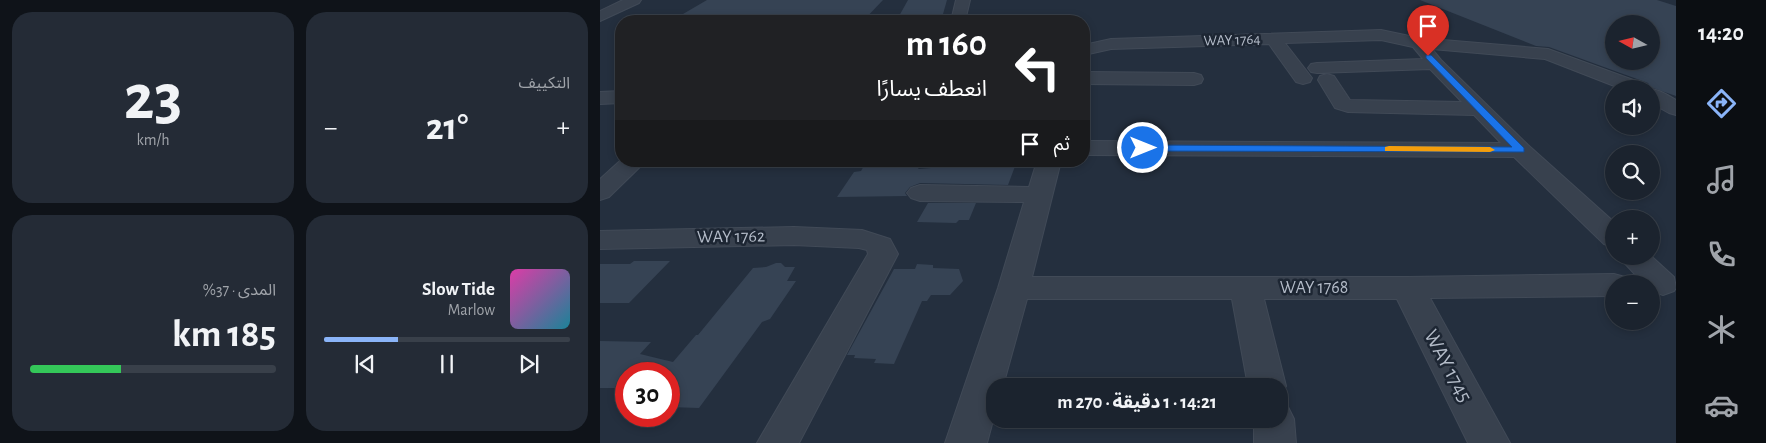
<!DOCTYPE html>
<html lang="ar">
<meta charset="utf-8">
<style>
body{margin:0;font-family:"Alegreya Sans","Noto Sans Arabic",sans-serif;background:#242b36;color:#f1f3f6;direction:rtl;height:100vh;display:flex;flex-direction:column;font-size:19px;white-space:nowrap}
*{box-sizing:border-box;margin:0}
p{font-size:16px;color:#a0a4aa}
.icon{flex:none;width:28px;height:28px;fill:none;stroke:currentColor;stroke-width:2;stroke-linecap:round;stroke-linejoin:round}
.map{position:relative;flex:1;overflow:hidden;direction:ltr}
.panel{display:flex;flex-direction:column;gap:12px;padding:12px;background:#0f1319;width:600px}
.panel>*{flex:none}
.top-card{position:absolute;left:15px;top:15px;width:475px;height:152px;border-radius:20px;box-shadow:0 2px 8px #0003,0 0 0 1px #39404a;direction:rtl;background:#202124;color:#fff;overflow:hidden}
.needle{width:32px;rotate:278deg}
.tools{position:absolute;left:1005px;top:15px;display:grid;gap:10px}
.tools a{display:grid;place-items:center;width:55px;height:55px;border-radius:50%;background:#1b232e;box-shadow:0 2px 8px #0003,0 0 0 1px #39404a;font-size:25px}
.speed{position:absolute;left:15px;top:362px;display:flex;gap:10px;font-size:25px;font-weight:700;text-align:center}
.speed>*{display:grid;place-content:center;width:65px;height:65px;border-radius:50%;background:#1b232e;box-shadow:0 2px 8px #0003,0 0 0 1px #39404a;line-height:1}
.speed .limit{border:8px solid #d22;background:#fff;color:#111}
.pin{position:absolute;display:grid;place-items:center;width:42px;height:42px;color:#fff;margin:-51px -21px;border-radius:50% 50% 50% 0;rotate:-45deg;box-shadow:0 0 5px #0007}
.pin .icon{rotate:45deg}
.me{position:absolute;width:55px;margin:-28px;rotate:90deg;stroke-linejoin:round;filter:drop-shadow(0 0 4px #0008)}
.turn{display:flex;align-items:center;gap:18px;height:105px;padding:0 20px;font-size:22px}
.turn .icon{width:65px;height:65px;stroke-width:2.5}
.turn b{display:block;font-size:35px;line-height:42px}
.then{display:flex;align-items:center;height:48px;padding:0 20px;background:#0003;gap:10px;font-size:19px}
.big{font-size:38px;font-weight:700;line-height:1.1}
.panel .card{flex:1;display:flex;flex-direction:column;justify-content:center;gap:8px;min-width:0;padding:0 18px;border-radius:20px;background:#242b36}
.panel .dial{align-items:center;gap:0}
.dial b{font-size:65px;line-height:1}
.song{display:flex;align-items:center;gap:15px}
.cover{width:60px;height:60px;border-radius:8px;background:linear-gradient(135deg,hsl(320 70% 55%),hsl(190 70% 35%))}
.played{height:5px;border-radius:2px;background:linear-gradient(90deg,#8ab4f8 30%,#39404a 30%)}
.keys{display:flex;justify-content:space-around;direction:ltr}
.heat{display:flex;justify-content:space-between;align-items:center;font-size:28px;direction:ltr}
.charge{height:8px;border-radius:4px;background:linear-gradient(90deg,#34c759 37%,#39404a 0)}
.panel .tiles{flex:1;display:grid;gap:12px;grid-template-columns:repeat(2,1fr)}
.trip{position:absolute;left:386px;top:378px;width:302px;height:50px;border-radius:20px;background:#1b232e;box-shadow:0 2px 8px #0003,0 0 0 1px #39404a;font-weight:700;line-height:50px;text-align:center;direction:rtl}
main{display:flex;flex:1;min-height:0}
.tabs{display:flex;flex-direction:column;width:90px;justify-content:space-around;align-items:center;background:#0b0e12;color:#a0a4aa}
.tabs .icon{width:35px;height:35px}
.tabs .active{color:#8ab4f8}
.tabs b{font-size:22px;color:#f1f3f6}
.map>svg:first-child{display:block}
</style>
<main>
<nav class="tabs">
<b>14:20</b>
<svg class="icon active" aria-label="directions" viewBox="0 0 24 24"><path d="M12 3l9 9-9 9-9-9zM9 14v-3h6M13 9l2 2-2 2"/></svg>
<svg class="icon" aria-label="music" viewBox="0 0 24 24"><path d="M9 18V5l10-2v13"/><circle cx="6" cy="18" r="3"/><circle cx="16" cy="16" r="3"/></svg>
<svg class="icon" aria-label="phone" viewBox="0 0 24 24"><path d="M5 4h4l2 5-3 2q2 4 5 5l2-3 5 2v4C11 20 4 13 5 4z"/></svg>
<svg class="icon" aria-label="climate" viewBox="0 0 24 24"><path d="M12 3v18M4 7l16 10M4 17L20 7"/></svg>
<svg class="icon" aria-label="car" viewBox="0 0 24 24"><path d="M5 17H2v-5l4-1 3-4h7l3 4 3 1v5h-3M9 17h6M6 11h13"/><circle cx="7" cy="17" r="2"/><circle cx="17" cy="17" r="2"/></svg>
</nav>
<div class="map">
<svg width="1076" height="443" viewBox="0 0 1076 443">
<rect width="100%" height="100%" fill="#242f3e"/>
<g fill="#364354" fill-rule="evenodd">
<polygon points="107,0 283,0 263,21 71,21"/>
<polygon points="308,0 347,0 343,14 298,18"/>
<path d="M820,0H1057L1076,6V96L1050,87L1048,83L949,47L936,46ZM1014,24H1051V61H1014Z"/>
<polygon points="347,161 417,161 408,185 320,183 310,187 305,193 307,196 237,197 254,172 261,171 265,164 310,162 319,169 343,167"/>
<polygon points="328,203 376,203 369,220 359,220 356,223 317,222"/>
<polygon points="34,261 70,261 29,303 0,303 0,264 30,264"/>
<polygon points="176,263 181,263 185,267 195,267 187,281 196,281 170,319 162,322 99,408 69,407 69,374 26,374 15,388 0,388 0,341 51,342 40,354 73,362 96,335 98,335 153,268 166,267"/>
<polygon points="317,264 333,265 333,268 359,269 363,281 350,295 331,295 327,301 322,301 294,364 274,363 276,359 254,358 255,355 247,355 294,269 315,269"/>
</g>
<g fill="none" stroke-linecap="round" stroke-linejoin="round">
<g stroke="#414a57" stroke-width="2">
<g id="minor">
<polygon points="23,0 41,0 39,3 0,21 0,11"/>
<polygon points="356,0 370,0 365,21 351,21"/>
<path d="M781,30L819,38L948,49L1047,85L1049,89C1059,89 1067,95 1076,100V115L1069,113L1051,103V89H1022L945,59L832,49L841,60L928,145L1014,222V247L1004,244L914,157L484,155V141L901,143L874,115L748,112L735,108L718,80L720,76L727,74L734,76L750,100L862,102L830,69L717,73L711,72L708,68L711,64L717,63L823,59L813,47L781,40L685,43L712,78L710,82L703,84L696,82L669,44L511,49L484,55V45L511,39Z"/>
<polygon points="484,72 594,73 601,75 603,79 601,83 594,85 484,84"/>
<polygon points="21,91 21,103 0,104 0,92"/>
<polygon points="21,160 46,161 9,197 0,200 0,179"/>
<polygon points="437,161 461,161 432,277 808,277 1014,274 1025,277 1029,284 1014,284 1014,296 830,298 910,443 868,443 797,299 664,299 686,386 680,397 680,386 648,386 632,299 427,299 403,386 395,386 395,413 387,443 345,443 398,288 424,202 320,201 311,198 307,193 311,188 320,185 429,187"/>
<polygon points="194,227 262,230 290,239 298,254 199,443 157,443 268,254 267,250 259,248 194,245 0,249 0,231"/>
<polygon points="1018,256 1051,256 1074,277 1076,288 1074,291 1063,295 1052,291 1051,284 1044,284"/>
<polygon points="680,404 688,407 694,419 696,443 654,443 654,419 680,419"/>
</g>
</g>
<use href="#minor" fill="#38414e" fill-rule="evenodd"/>
</g>
<polygon fill="#1a73e8" stroke="#114b97" points="826,55 831,55 924,148 924,152 543,151 539,148 543,145 912,147 826,58"/>
<polygon fill="#f59e0b" points="789,146 890,147 895,150 890,152 785,151 785,147"/>
<g text-anchor="middle" dominant-baseline="central" stroke-width="5" stroke-linejoin="round" paint-order="stroke">
<g font-size="15" fill="#b4bcc9" stroke="#1d2633">
<text transform="translate(632 40) rotate(-2)">WAY 1764</text>
</g>
<g font-size="18" fill="#b4bcc9" stroke="#1d2633">
<text transform="translate(131 237) rotate(-1)">WAY 1762</text>
<text x="714" y="288">WAY 1768</text>
</g>
<g font-size="21" fill="#b4bcc9" stroke="#1d2633">
<text transform="translate(848 366) rotate(62)">WAY 1745</text>
</g>
</g>
</svg>
<div class="tools">
<a><svg class="needle" viewBox="-14 -14 28 28"><path d="M0-13l5 13h-10z" fill="#e53935"/><path d="M0 13l5-13h-10z" fill="#a0a4aa"/></svg></a>
<a><svg class="icon" aria-label="sound" viewBox="0 0 24 24"><path d="M4 9h4l5-4v14l-5-4H4zM17 9q2 3 0 6"/></svg></a>
<a><svg class="icon" aria-label="search" viewBox="0 0 24 24"><circle cx="10" cy="10" r="6"/><path d="M15 15l6 6"/></svg></a>
<a>+</a>
<a>−</a>
</div>
<div class="speed"><div class="limit">30</div></div>
<div class="pin" style="left:828px;top:56px;background:#d93025"><svg class="icon" aria-label="arrive" viewBox="0 0 24 24"><path d="M6 21V4h12l-3 4 3 4H6"/></svg></div>
<svg class="me" style="left:543px;top:148px" viewBox="-20 -20 40 40"><circle r="17" fill="#1a73e8" stroke="#fff" stroke-width="3"/><path d="M0-11L8 9 0 5-8 9z" fill="#fff"/></svg>
<div class="trip">14:21 · 1 دقيقة · 270 m</div>
<div class="top-card">
<div class="turn"><svg class="icon" aria-label="left" viewBox="0 0 24 24"><path d="M17 20v-9H6M10 6l-5 5 5 5"/></svg><div><b>160 m</b>انعطف يسارًا</div></div>
<div class="then">ثم<svg class="icon" aria-label="arrive" viewBox="0 0 24 24"><path d="M6 21V4h12l-3 4 3 4H6"/></svg></div>
</div>
</div>
<section class="panel">
<div class="tiles">
<div class="card"><p>التكييف</p>
<div class="heat"><a>−</a><b class="big">21°</b><a>+</a></div>
</div>
<div class="card dial"><b>23</b><p>km/h</p></div>
<div class="card">
<div class="song"><i class="cover"></i><div><b>Slow Tide</b><p>Marlow</p></div></div>
<div class="played"></div>
<div class="keys"><svg class="icon" aria-label="previous" viewBox="0 0 24 24"><path d="M18 5L8 12l10 7zM5 5v14"/></svg><svg class="icon" aria-label="pause" viewBox="0 0 24 24"><path d="M8 5v14M16 5v14"/></svg><svg class="icon" aria-label="next" viewBox="0 0 24 24"><path d="M6 5l10 7-10 7zM19 5v14"/></svg></div>
</div>
<div class="card"><p>المدى · 37%</p><b class="big">185 km</b><div class="charge"></div></div>
</div>
</section>
</main>
